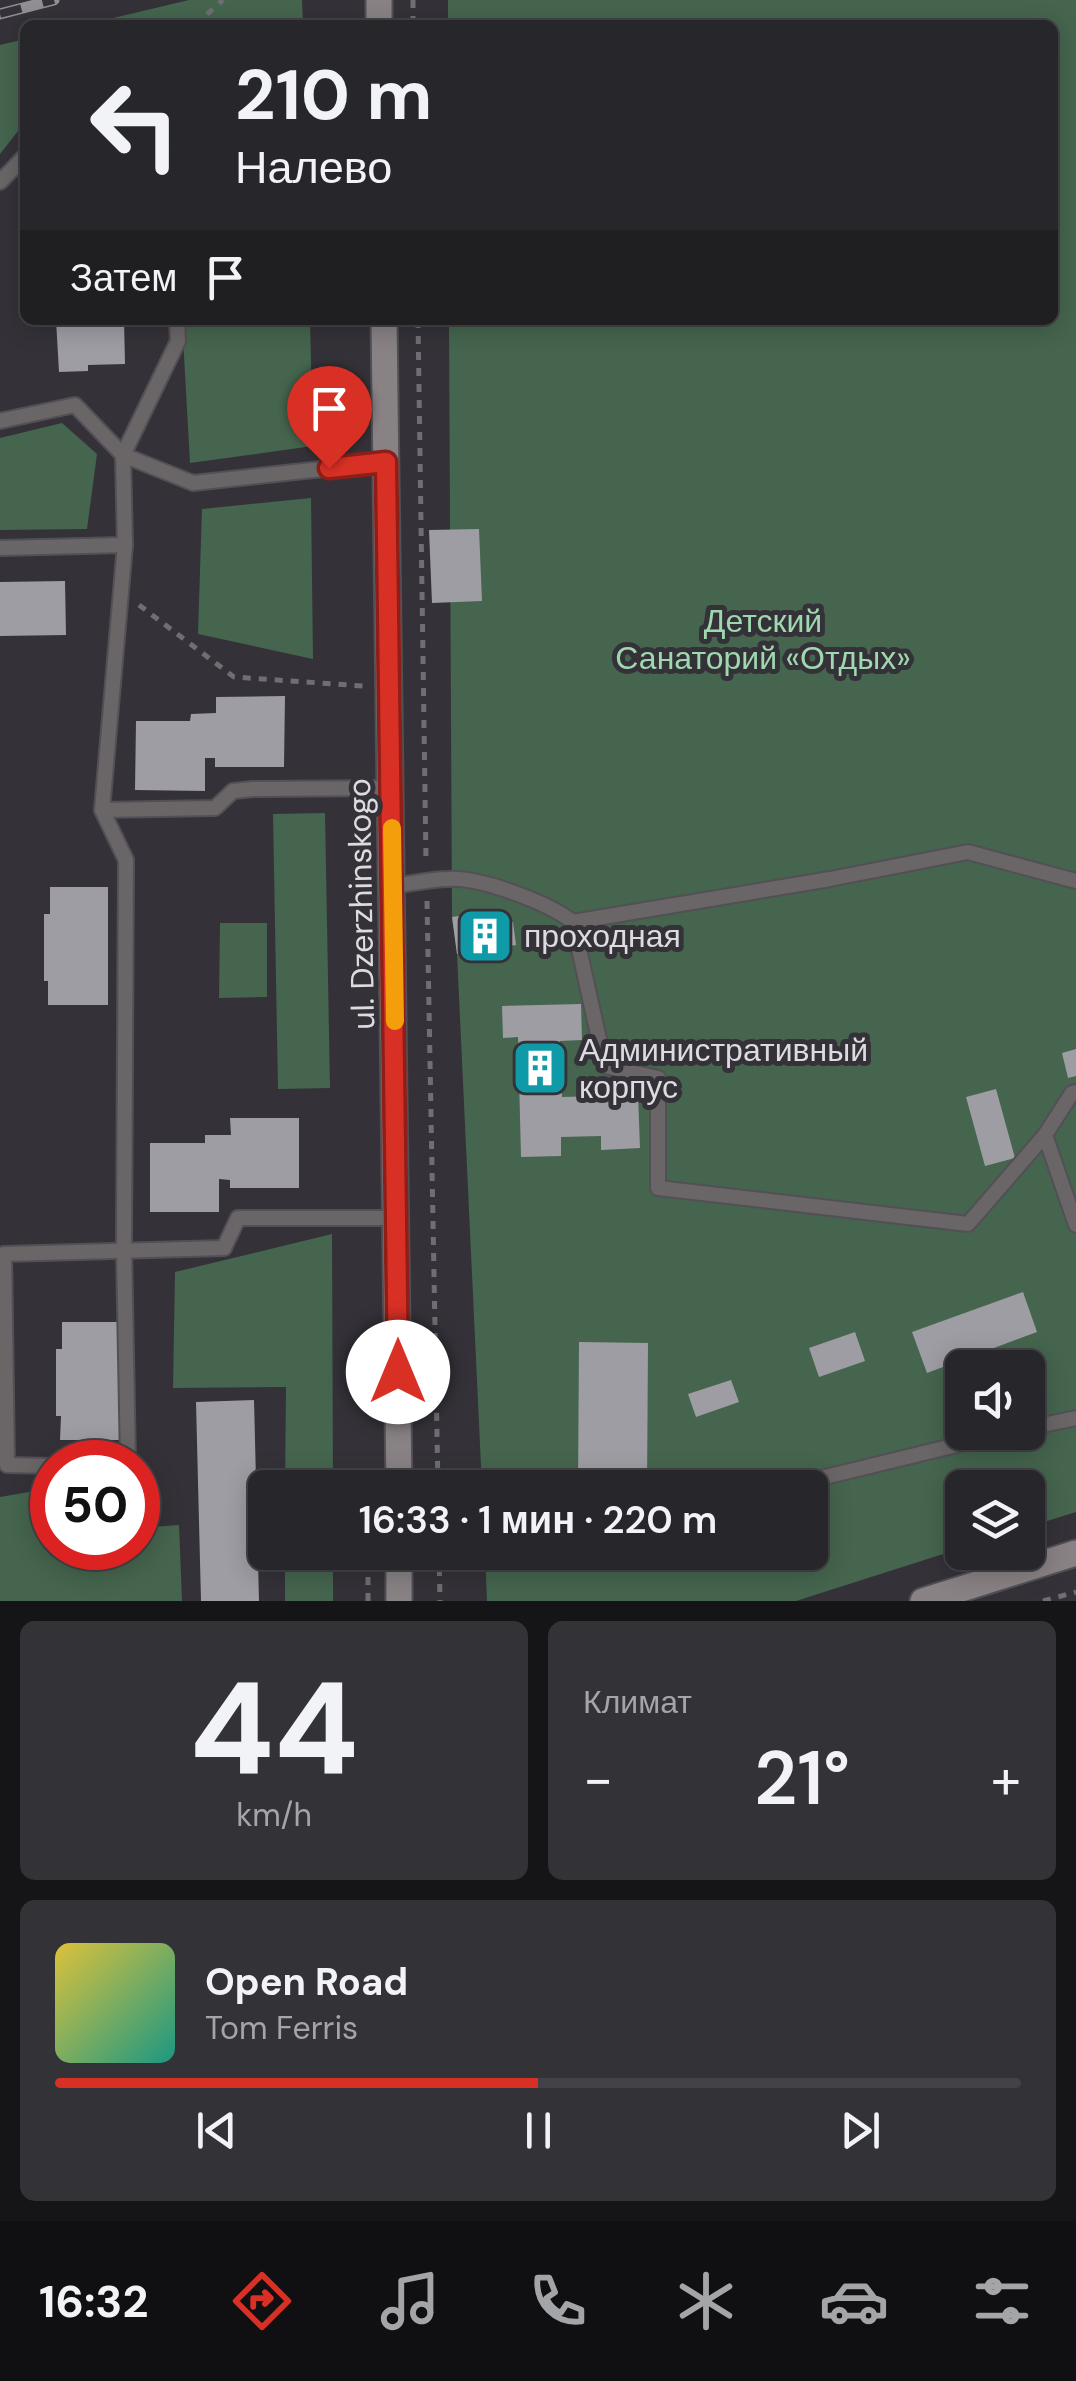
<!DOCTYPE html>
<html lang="ru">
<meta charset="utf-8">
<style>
body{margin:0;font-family:"DM Sans",sans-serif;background:#333236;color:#f1f3f6;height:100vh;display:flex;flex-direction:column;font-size:38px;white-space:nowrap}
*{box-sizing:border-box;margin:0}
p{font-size:32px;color:#a4a5a8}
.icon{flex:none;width:55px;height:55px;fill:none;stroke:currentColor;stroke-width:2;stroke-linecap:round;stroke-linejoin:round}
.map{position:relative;height:1601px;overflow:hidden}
.sheet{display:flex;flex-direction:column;gap:20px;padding:20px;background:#151517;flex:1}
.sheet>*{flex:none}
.guide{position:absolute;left:20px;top:20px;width:1038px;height:305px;border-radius:15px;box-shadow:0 5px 25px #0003,0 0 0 2px #434347;background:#27262a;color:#f1f3f6;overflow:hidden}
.buttons{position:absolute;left:945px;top:1350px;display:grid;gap:20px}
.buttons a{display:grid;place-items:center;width:100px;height:100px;border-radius:15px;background:#27262a;box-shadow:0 5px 25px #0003,0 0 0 2px #434347;font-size:50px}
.speed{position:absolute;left:30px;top:1440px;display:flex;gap:20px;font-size:50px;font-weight:700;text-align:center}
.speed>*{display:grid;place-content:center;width:130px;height:130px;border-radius:50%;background:#27262a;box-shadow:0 5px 25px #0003,0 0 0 2px #434347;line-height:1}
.speed .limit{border:15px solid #d22;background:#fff;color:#111}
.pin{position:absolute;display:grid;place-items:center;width:85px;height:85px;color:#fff;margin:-102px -42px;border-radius:50% 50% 50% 0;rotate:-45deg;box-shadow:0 0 10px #0007}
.pin .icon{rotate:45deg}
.me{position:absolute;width:110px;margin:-55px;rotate:0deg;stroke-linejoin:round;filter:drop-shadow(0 0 8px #0008)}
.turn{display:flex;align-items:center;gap:35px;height:210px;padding:0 50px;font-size:45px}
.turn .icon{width:130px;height:130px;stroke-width:2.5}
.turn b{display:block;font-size:70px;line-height:85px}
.then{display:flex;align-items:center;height:95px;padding:0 50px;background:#0003;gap:20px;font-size:38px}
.big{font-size:75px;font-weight:600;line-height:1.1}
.sheet .widget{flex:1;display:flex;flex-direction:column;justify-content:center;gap:15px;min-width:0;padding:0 35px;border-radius:15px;background:#333236}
.sheet .dial{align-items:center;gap:0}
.dial b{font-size:130px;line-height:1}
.song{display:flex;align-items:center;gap:30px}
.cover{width:120px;height:120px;border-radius:15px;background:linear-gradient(135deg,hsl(50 70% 55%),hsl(170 70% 35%))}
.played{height:10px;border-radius:5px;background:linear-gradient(90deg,#d93025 50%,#434347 50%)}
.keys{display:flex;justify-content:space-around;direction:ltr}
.heat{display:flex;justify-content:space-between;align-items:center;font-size:55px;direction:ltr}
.sheet .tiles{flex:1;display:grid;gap:20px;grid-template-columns:1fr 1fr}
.widget:last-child{grid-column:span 2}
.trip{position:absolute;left:248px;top:1470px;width:580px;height:100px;border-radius:15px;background:#27262a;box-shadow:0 5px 25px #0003,0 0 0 2px #434347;font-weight:600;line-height:100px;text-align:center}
.tabs{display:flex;height:160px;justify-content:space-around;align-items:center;background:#100f11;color:#a4a5a8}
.tabs .icon{width:70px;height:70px}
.tabs .current{color:#d93025}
.tabs b{font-size:45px;color:#f1f3f6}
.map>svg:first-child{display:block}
</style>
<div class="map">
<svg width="1076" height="1601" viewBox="0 0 1076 1601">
<rect width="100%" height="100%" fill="#343238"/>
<g fill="#45654e" fill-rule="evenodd">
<polygon points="189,0 302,0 303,25 84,25"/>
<path d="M448,0H1076V1512L1028,1527V1488H962V1548L796,1601H487L485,1553L810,1552V1488L482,1487L457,954L452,917L449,320H1052V25H448ZM962,1368H1028V1432H962Z"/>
<polygon points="25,39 25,122 0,154 0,45"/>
<polygon points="182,320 310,320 313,446 190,463"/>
<polygon points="62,423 97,454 87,529 0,530 0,438"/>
<polygon points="311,498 313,659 198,634 202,509"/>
<polygon points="325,813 330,1088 278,1089 273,814"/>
<polygon points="220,923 267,923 267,997 219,998"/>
<polygon points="332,1234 333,1487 285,1487 286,1387 173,1388 175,1272"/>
<polygon points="52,1488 52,1548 138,1548 138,1528 179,1525 182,1601 0,1601 0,1497"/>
<rect x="285" y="1553" width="48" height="48"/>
</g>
<g fill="#9f9da4">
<polygon points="56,320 124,320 125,364 88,365 88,371 59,372"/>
<polygon points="479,529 482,601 432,603 429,530"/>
<polygon points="65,581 66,635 0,636 0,582"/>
<polygon points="285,696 284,767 215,767 215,758 205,758 205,791 135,790 136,721 190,721 191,714 216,713 216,697"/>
<polygon points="50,887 108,887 108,1005 48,1005 48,981 44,981 44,914 50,914"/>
<polygon points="485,912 487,926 513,922 516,945 457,954 452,917"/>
<polygon points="581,1004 582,1040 560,1041 562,1097 638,1095 640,1148 601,1150 601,1136 561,1137 561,1156 521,1157 518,1037 503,1038 502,1006"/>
<polygon points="1076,1049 1076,1076 1068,1078 1062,1053"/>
<polygon points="996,1089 1015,1158 985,1166 966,1097"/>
<polygon points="230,1118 299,1118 299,1188 230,1188 230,1180 219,1179 219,1212 150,1212 150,1143 205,1143 205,1135 231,1135"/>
<polygon points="1023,1292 1037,1332 927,1373 912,1332"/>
<polygon points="62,1322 121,1322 120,1440 60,1440 61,1416 56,1416 56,1349 62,1349"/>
<polygon points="855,1332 865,1361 819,1377 809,1348"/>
<polygon points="579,1342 648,1343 647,1488 578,1488"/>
<polygon points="731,1380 739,1402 696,1417 688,1394"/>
<polygon points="254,1400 259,1601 201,1601 196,1402"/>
</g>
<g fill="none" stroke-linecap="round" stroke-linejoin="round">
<g stroke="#525056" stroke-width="18">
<g id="lane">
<polyline points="0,182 25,156"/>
<polyline points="0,421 75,405 123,455 193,483 387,462"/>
<polyline points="0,548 125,545"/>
<polyline points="102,810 215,808 233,791 253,789 392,788"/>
<path d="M393,886C411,884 430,879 448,879C480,877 547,902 573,922L605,1066L658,1078V1188L968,1224L1045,1135L1076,1225"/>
<polyline points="573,922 830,879 968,852 1076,881"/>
<polyline points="1045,1135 1072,1093 1076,1092"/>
<polyline points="1028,1428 1076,1418"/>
<polyline points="128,1462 124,1249 126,860 102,810 125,545 123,455 178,341 177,320"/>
<polyline points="52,1466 7,1465 4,1254 224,1248 238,1218 397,1218"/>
<polyline points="821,1478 1010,1432"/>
</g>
</g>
<g stroke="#525056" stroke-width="29">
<g id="secondary">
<polyline points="379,0 379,25"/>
<polyline points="384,320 399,1488"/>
<polyline points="399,1552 399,1601"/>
<polyline points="923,1601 1076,1553"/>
</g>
</g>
<g stroke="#6f6e73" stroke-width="5" stroke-dasharray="8 8" stroke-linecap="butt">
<polyline points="413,0 413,25"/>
<polyline points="195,25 223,0"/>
<polyline points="418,320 426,860"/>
<polyline points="139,605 234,677 363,686"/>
<polyline points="427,901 438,1488"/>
<polyline points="439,1552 440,1601"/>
<polyline points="368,1601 368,1552"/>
<polyline points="1043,1601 1076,1592"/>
</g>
<use href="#lane" stroke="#6a6667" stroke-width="14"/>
<use href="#secondary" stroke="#888284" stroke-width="25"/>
<g stroke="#918f94" stroke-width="11">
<polyline id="rail" points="0,14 54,0"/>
</g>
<use href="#rail" stroke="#343238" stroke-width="8" stroke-dasharray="22" stroke-linecap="butt"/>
</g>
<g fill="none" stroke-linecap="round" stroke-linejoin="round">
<g stroke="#8d1f18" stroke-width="25">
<polyline id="route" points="329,468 386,462 398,1372"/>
</g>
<use href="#route" stroke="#d93025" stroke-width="18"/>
<polyline stroke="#f59e0b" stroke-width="18" points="392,828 395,1021"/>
</g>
<defs>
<g id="building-square" transform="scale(2.875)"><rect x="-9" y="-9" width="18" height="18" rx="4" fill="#0f9aa8" stroke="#343238"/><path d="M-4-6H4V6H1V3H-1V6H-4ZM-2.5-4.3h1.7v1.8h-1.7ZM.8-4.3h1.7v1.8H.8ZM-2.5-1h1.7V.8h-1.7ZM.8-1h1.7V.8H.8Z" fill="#fff"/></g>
</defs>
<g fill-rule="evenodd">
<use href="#building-square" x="485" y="936"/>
<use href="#building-square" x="540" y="1068"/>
</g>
<g text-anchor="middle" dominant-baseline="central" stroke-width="10" stroke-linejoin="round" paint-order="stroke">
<g font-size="32" fill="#9ed8ae" stroke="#343238">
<text x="763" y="621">Детский<tspan x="763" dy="37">Санаторий «Отдых»</tspan></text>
</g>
<g font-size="32" fill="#dcdbdf" stroke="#343238">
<text transform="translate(361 904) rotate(-91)">ul. Dzerzhinskogo</text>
</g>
<g font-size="32" fill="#dcdbdf" stroke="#343238" text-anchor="start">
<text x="524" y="936">проходная</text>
<text x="579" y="1050">Административный<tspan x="579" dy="37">корпус</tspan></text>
</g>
</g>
</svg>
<div class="buttons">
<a><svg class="icon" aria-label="sound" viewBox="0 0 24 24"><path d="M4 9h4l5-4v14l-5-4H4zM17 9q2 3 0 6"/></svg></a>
<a><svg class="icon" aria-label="layers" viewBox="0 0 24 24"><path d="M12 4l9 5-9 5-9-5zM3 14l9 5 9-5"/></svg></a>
</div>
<div class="speed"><div class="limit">50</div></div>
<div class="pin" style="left:329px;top:468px;background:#d93025"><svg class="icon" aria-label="arrive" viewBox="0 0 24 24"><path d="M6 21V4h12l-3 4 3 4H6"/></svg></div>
<svg class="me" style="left:398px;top:1372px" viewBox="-20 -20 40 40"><circle r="19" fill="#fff"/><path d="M0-13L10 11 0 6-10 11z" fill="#d93025"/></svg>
<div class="trip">16:33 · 1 мин · 220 m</div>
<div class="guide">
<div class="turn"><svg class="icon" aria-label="left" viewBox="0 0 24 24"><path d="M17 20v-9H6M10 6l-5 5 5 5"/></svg><div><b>210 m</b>Налево</div></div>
<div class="then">Затем<svg class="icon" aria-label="arrive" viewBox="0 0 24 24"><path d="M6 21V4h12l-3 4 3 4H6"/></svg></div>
</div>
</div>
<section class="sheet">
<div class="tiles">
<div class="widget dial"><b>44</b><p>km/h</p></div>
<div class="widget"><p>Климат</p>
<div class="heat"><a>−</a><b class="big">21°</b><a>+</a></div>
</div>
<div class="widget">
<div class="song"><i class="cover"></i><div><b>Open Road</b><p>Tom Ferris</p></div></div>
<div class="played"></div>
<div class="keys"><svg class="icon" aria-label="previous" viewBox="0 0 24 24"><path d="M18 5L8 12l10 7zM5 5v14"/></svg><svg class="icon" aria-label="pause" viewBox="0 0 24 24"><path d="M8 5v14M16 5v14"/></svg><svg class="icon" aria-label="next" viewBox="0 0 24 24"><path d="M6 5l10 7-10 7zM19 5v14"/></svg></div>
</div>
</div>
</section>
<nav class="tabs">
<b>16:32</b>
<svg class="icon current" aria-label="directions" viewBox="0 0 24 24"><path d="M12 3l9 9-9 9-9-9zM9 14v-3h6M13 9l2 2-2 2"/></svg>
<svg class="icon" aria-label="music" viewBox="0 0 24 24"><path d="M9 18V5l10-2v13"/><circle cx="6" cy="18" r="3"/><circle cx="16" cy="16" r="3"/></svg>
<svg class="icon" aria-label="phone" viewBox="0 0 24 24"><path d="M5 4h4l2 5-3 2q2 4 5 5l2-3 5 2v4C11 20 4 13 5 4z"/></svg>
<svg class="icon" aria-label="climate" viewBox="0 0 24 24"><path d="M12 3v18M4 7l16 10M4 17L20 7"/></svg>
<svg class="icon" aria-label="car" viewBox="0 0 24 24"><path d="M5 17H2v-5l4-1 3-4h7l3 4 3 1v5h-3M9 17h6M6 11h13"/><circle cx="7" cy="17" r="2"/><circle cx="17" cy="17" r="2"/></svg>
<svg class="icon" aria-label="filters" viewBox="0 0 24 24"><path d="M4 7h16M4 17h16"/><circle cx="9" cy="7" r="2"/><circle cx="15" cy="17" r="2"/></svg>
</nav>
